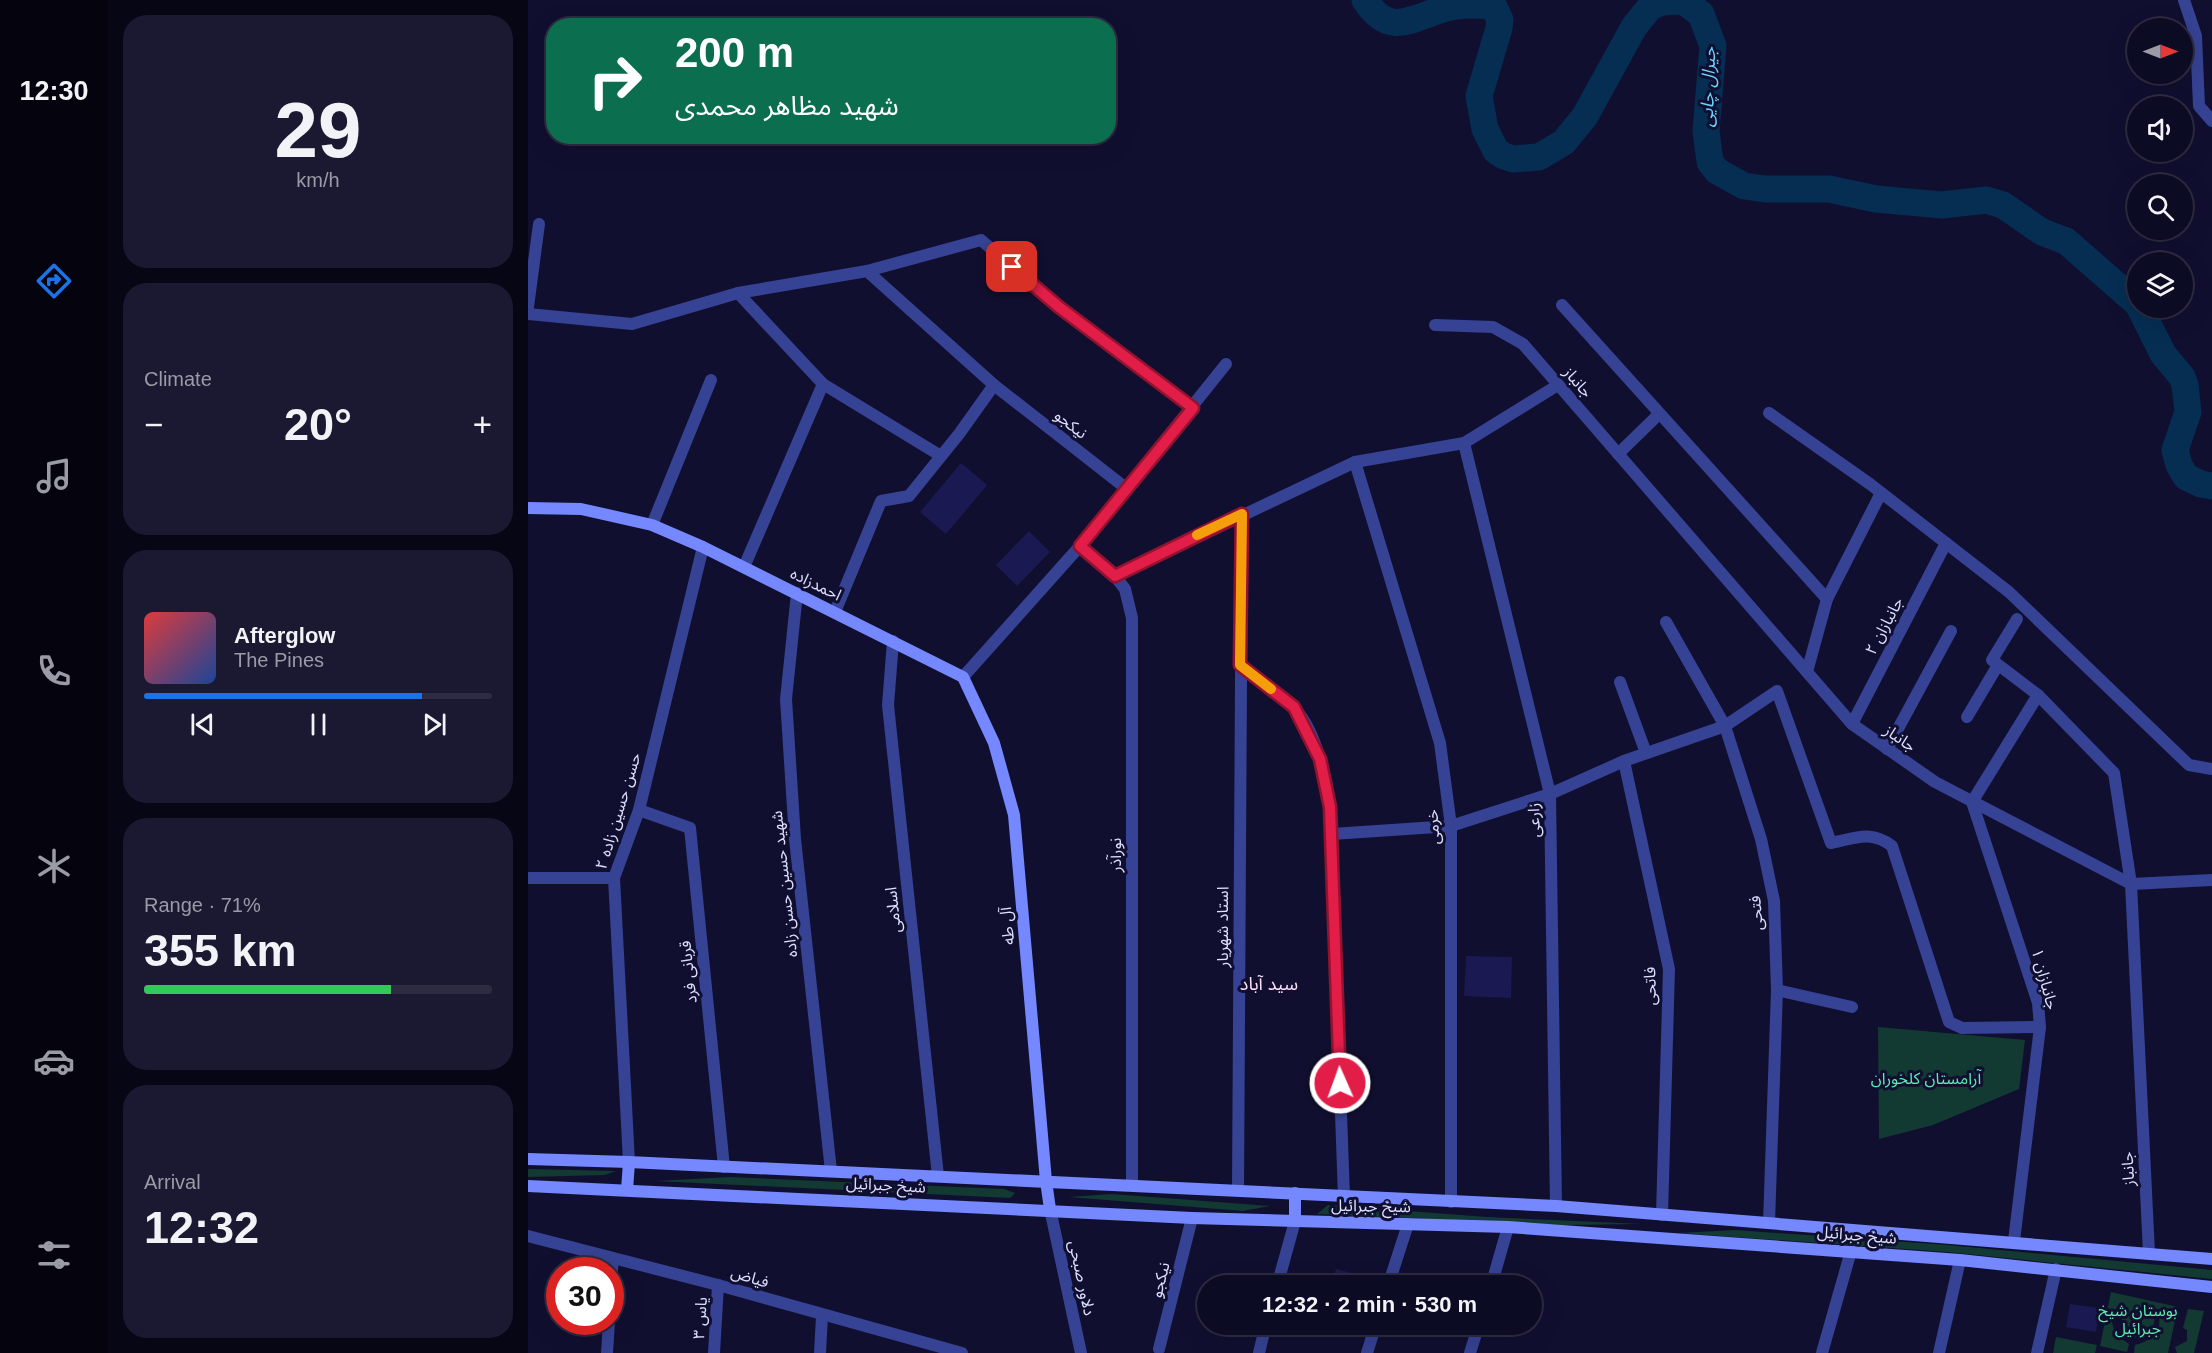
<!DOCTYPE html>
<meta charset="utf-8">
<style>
body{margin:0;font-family:Helvetica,"Noto Sans Arabic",sans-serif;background:#1a1931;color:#f1f3f6;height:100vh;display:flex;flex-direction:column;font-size:22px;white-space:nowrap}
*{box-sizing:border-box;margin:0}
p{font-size:20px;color:#9a9ba6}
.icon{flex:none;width:33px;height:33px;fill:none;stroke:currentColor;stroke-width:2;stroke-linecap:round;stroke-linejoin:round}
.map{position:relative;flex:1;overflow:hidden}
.panel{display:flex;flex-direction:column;gap:15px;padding:15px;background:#070614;width:420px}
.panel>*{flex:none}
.guide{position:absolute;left:18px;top:18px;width:570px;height:126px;border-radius:24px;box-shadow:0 6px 24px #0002,0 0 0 2px #2c2b41;background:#0b6e4f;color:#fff;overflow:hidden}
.needle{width:39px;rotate:90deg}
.controls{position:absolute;left:1599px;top:18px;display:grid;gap:12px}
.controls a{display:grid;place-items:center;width:66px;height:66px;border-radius:50%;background:#0c0b24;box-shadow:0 6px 24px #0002,0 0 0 2px #2c2b41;font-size:30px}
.speed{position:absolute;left:18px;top:1257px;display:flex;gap:12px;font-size:30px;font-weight:700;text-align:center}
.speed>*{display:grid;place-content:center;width:78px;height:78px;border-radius:50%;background:#0c0b24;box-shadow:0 6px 24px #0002,0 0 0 2px #2c2b41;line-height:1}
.speed .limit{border:9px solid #d22;background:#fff;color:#111}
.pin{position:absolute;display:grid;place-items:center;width:51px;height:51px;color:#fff;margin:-26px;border-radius:12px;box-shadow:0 3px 9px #0006}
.me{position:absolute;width:66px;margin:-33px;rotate:358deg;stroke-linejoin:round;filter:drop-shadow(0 0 4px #0008)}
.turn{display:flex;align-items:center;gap:21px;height:126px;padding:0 30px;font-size:27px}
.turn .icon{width:78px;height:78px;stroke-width:2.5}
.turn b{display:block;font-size:42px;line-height:51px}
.big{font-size:45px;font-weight:600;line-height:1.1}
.panel .widget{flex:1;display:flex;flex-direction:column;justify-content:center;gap:9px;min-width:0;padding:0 21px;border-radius:24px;background:#1a1931}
.panel .dial{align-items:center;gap:0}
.dial b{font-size:78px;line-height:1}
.song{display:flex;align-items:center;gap:18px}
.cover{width:72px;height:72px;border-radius:9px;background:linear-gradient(135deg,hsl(0 70% 55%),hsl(220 70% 35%))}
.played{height:6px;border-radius:3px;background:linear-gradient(90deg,#1a73e8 80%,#2c2b41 80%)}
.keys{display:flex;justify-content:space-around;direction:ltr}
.heat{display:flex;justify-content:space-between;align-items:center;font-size:33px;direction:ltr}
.charge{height:9px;border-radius:4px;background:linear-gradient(90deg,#34c759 71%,#2c2b41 0)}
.trip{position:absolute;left:669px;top:1275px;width:345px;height:60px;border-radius:30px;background:#0c0b24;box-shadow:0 6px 24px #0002,0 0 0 2px #2c2b41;font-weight:600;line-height:60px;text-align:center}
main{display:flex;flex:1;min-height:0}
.tab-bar{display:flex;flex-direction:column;width:108px;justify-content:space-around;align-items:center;background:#05040e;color:#9a9ba6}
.tab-bar .icon{width:42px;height:42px}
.tab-bar .selected{color:#1a73e8}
.tab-bar b{font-size:27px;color:#f1f3f6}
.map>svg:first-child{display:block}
</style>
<main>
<nav class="tab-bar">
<b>12:30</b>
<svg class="icon selected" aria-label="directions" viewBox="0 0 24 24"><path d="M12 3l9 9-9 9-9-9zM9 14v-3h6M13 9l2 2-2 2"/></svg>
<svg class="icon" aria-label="music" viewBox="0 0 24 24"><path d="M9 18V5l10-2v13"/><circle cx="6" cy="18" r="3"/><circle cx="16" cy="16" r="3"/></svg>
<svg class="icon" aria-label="phone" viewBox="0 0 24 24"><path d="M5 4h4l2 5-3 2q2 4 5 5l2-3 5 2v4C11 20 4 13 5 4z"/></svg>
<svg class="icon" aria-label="climate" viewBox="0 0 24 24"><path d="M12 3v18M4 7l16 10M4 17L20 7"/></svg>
<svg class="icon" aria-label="car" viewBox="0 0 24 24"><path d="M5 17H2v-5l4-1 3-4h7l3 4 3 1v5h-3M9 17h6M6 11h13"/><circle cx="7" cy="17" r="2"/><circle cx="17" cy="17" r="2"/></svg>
<svg class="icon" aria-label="filters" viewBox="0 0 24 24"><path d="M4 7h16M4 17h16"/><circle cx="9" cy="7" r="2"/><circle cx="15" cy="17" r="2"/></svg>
</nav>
<section class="panel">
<div class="widget dial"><b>29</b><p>km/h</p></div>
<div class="widget"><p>Climate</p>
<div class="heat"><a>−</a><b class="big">20°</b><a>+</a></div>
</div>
<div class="widget">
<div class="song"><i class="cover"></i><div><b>Afterglow</b><p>The Pines</p></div></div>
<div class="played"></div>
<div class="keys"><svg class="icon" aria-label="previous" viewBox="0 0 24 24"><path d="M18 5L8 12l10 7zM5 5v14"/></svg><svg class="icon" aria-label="pause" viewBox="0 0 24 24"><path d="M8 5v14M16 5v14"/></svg><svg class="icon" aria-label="next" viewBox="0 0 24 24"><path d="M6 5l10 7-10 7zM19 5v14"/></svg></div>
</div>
<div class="widget"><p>Range · 71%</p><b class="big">355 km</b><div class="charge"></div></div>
<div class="widget"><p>Arrival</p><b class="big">12:32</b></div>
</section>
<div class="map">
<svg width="1684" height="1353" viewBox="0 0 1684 1353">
<rect width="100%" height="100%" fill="#100f30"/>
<g fill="#123a32">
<polygon points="1350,1027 1497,1040 1491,1089 1405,1125 1351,1139"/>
<polygon points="0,1169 88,1171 77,1175 0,1177"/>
<polygon points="202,1177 476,1189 487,1193 482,1198 128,1181"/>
<polygon points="584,1194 742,1206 715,1211 541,1197"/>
<polygon points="800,1205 959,1217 1114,1224 1036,1225 789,1214"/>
<polygon points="1207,1230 1420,1245 1684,1270 1684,1279 1419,1252 1150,1233"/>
<path d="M1583,1292L1650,1307L1640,1353H1606L1607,1345C1627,1340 1636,1329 1629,1309L1625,1310C1628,1321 1626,1327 1619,1336C1596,1342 1588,1324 1598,1306L1594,1302C1577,1319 1584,1333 1601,1344L1599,1352L1572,1346Z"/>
<polygon points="1660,1309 1676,1311 1666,1353 1649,1353 1647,1347 1659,1341 1659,1330 1655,1328"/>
<polygon points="1528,1337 1569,1345 1567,1353 1525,1353"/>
</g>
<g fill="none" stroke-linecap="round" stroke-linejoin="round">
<g stroke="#052e52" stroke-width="27">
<path d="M837,0C859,33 876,23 906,12C923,5 949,3 966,7L972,20L971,28L951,96L957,129L968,151L976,156L985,159L1011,157L1036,142L1057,116L1106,27L1122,7L1135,2L1155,1L1173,14L1185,46L1178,131L1182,162L1189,171L1216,186L1237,189H1301L1348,199L1414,205L1458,200L1475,205L1514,232L1538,241L1610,304"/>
<polyline points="1612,308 1635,354 1654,377 1657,385 1660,412 1647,450 1651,465 1658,477 1673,484 1684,486"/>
</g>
</g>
<g fill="#1b1952">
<polygon points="433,463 459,485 418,534 392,512"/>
<polygon points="501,531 522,552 489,586 468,565"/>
<polygon points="938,956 984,957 983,998 936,996"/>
<polygon points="808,1269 853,1281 852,1286 803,1286"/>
<polygon points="1542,1304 1571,1308 1568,1332 1538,1327"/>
</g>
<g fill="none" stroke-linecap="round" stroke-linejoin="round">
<g stroke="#364293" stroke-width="12">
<polyline points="1656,0 1668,36 1671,106 1684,121"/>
<polyline points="339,271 453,240 531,307 665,408"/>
<polyline points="210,293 295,384 216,567"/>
<polyline points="1034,305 1299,599"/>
<polyline points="0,307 11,224"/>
<polyline points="0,314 104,324 210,293 339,271 466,385 599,489"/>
<polyline points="907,325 965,327 995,344 1324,724 1407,782 1603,884"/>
<polyline points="295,384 413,456"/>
<polyline points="1241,413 1342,484 1481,592 1661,765 1684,769"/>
<polyline points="936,443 1022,794 1028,1206"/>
<polyline points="1090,454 1131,414"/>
<polyline points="827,462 912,743 923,826 923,1202"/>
<polyline points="124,525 183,380"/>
<polyline points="552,546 587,576 597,589 604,618 604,1185"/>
<polyline points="587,576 827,462 936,443 1030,385"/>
<polyline points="269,593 258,699 267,839 303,1171"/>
<polyline points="307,612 353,501 381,496 431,434 466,385"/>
<polyline points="1489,619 1464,660 1510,695 1586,773 1603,884 1621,1253"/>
<polyline points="1138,622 1197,726 1233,839 1246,901 1249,990 1241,1223"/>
<polyline points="365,641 360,705 410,1176"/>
<path d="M712,665C729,678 749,691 764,706C789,729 796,776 802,807L816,1197"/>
<polyline points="1279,672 1299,599 1353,493"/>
<polyline points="435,677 552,546 698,364"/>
<polyline points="1092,682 1118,753"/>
<polyline points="1439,717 1470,665"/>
<polyline points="1324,724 1418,543"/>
<polyline points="1359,749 1423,631"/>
<polyline points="1096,761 1141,969 1134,1215"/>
<polyline points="111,810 162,828 196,1167"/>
<path d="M804,834L923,826L1022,794L1096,761L1197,726L1249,691L1303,843C1328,838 1343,830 1364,846L1421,1022L1434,1028L1512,1027"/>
<polyline points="0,878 86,878"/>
<polyline points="1603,884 1684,880"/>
<polyline points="1249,990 1324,1007"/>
<polyline points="101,1162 86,878 111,810 175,547"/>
<polyline points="710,1189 714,514"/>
<polyline points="522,1209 553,1353"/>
<polyline points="0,1236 190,1285 434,1353"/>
<polyline points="1486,1241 1512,1027 1510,1003 1444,802 1510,695"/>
<polyline points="749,1286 767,1221"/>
<polyline points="860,1286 880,1224"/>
<polyline points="963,1286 980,1227"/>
<polyline points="82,1293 85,1259"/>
<polyline points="631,1349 664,1218"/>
<polyline points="79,1353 81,1322"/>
<polyline points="186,1353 190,1285"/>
<polyline points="292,1353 294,1316"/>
<polyline points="731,1353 738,1324"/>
<polyline points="839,1353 848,1324"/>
<polyline points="942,1353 951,1324"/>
<polyline points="1294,1353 1323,1251"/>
<polyline points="1411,1353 1432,1260"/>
<polyline points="1509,1353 1528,1269"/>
</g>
<g stroke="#7588ff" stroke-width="12">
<polyline points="0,508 53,509 124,525 175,547 435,677 466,743 486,815 518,1181 522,1209"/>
<polyline points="0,1159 101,1162 1028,1206 1684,1259"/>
<polyline points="0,1186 664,1218 980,1227 1432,1260 1684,1287"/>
<polyline points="99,1190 101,1162"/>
<polyline points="767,1193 767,1221"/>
</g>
</g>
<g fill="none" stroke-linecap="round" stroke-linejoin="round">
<g stroke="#92132f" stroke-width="15">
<polyline id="route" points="484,267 531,307 665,408 552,546 587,576 714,514 712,665 766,707 792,759 802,807 812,1083"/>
</g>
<use href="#route" stroke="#e11d48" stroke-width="10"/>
<polyline stroke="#f59e0b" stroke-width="10" points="669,535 714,514 712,665 743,689"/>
</g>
<g text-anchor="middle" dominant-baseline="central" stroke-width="6" stroke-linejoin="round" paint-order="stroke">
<g font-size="16" fill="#dee0ff" stroke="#100f30">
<text transform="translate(1050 382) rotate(49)">جانباز</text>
<text transform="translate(543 424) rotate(38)">نیکجو</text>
<text transform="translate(288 584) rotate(26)">احمدزاده</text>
<text transform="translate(1356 626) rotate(-62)">جانبازان ۲</text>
<text transform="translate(1372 738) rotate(35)">جانباز</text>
<text transform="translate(90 811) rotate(-73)">حسن حسین زاده ۲</text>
<text transform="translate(1006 820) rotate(-91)">زارعی</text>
<text transform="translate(905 827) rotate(-94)">خرمی</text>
<text transform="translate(587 855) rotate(-90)">نورآذر</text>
<text transform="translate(256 884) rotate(-96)">شهید حسین حسن زاده</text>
<text transform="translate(365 910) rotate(-96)">اسلامی</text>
<text transform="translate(1228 913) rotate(-95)">فتحی</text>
<text transform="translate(479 926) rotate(-95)">آل طه</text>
<text transform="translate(694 927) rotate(-90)">استاد شهریار</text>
<text transform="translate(160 972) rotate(-96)">قربانی فرد</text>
<text transform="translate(1517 979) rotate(75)">جانبازان ۱</text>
<text transform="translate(1122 986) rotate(-91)">فاتحی</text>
<text transform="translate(1600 1169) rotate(-93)">جانباز</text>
<text transform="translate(358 1185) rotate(3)">شیخ جبرائیل</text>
<text transform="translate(843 1206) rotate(1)">شیخ جبرائیل</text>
<text transform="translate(1329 1235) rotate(5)">شیخ جبرائیل</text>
<text transform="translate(222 1277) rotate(17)">فیاض</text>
<text transform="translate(554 1278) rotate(78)">دلاور صبحی</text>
<text transform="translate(632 1280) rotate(-76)">نیکجو</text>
<text transform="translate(172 1318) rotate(-86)">یاس ۳</text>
</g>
<g font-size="16" fill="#5cedb1" stroke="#100f30">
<text x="1398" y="1078">آرامستان کلخوران</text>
<text x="1610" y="1310">بوستان شیخ<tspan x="1610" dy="18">جبرائیل</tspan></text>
</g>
<g font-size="18" font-style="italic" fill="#6cd3ff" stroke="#100f30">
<text transform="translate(1180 87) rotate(-88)">جیرال چایی</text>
</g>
<g font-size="18" fill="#ffe0f9" stroke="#100f30">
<text x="741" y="984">سید آباد</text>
</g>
</g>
</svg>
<div class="controls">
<a><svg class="needle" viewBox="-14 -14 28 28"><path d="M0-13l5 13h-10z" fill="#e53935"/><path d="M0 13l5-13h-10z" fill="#9a9ba6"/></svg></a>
<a><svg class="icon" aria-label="sound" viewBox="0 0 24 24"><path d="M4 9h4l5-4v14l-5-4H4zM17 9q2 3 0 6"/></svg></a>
<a><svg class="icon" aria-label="search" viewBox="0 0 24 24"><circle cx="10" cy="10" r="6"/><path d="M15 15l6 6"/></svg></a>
<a><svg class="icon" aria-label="layers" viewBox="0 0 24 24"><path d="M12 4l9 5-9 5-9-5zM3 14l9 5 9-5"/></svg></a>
</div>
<div class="speed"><div class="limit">30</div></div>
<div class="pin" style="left:484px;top:267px;background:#d93025"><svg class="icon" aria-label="arrive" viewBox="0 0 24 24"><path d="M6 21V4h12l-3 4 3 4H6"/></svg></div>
<svg class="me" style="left:812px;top:1083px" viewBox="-20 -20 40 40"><circle r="17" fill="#e11d48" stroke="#fff" stroke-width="3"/><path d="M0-11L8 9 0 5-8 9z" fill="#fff"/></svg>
<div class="trip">12:32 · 2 min · 530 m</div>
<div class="guide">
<div class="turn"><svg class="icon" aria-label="right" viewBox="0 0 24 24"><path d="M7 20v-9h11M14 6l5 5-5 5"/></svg><div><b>200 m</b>شهید مظاهر محمدی</div></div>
</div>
</div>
</main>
